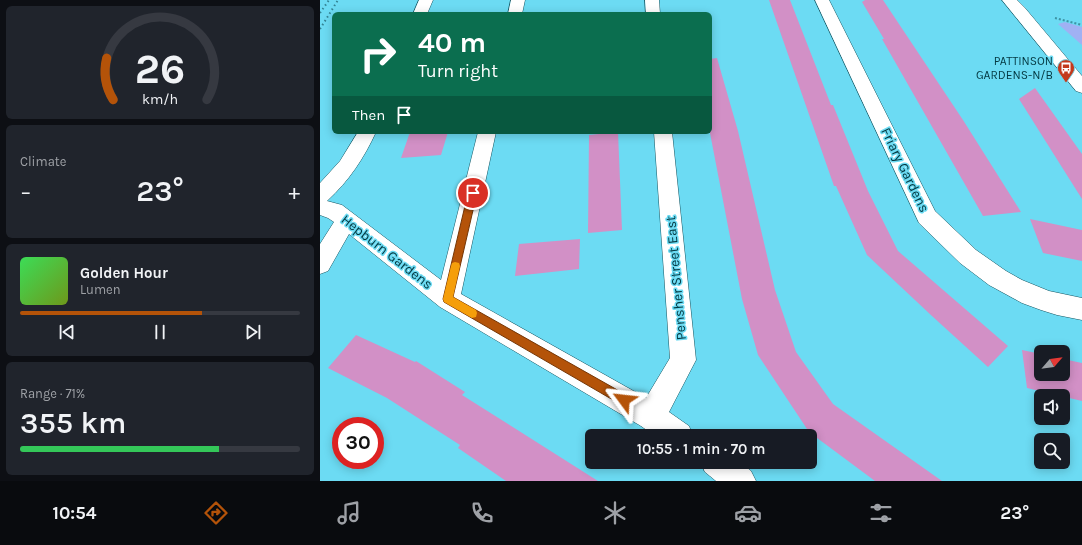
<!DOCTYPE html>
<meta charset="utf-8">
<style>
body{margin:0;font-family:Karla,sans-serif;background:#20242c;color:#f1f3f6;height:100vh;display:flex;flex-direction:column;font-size:15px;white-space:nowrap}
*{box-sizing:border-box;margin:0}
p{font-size:13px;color:#9ea1a6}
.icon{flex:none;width:22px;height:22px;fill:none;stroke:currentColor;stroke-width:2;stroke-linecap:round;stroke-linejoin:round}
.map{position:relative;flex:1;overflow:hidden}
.drawer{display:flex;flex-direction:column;gap:6px;padding:6px;background:#0d0f14;width:320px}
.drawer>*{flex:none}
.guide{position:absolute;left:12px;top:12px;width:380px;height:122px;border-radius:6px;box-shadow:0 2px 10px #0003;background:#0b6e4f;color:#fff;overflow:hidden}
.needle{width:26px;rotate:62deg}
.buttons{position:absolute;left:714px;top:345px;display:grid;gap:8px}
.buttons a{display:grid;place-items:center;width:36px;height:36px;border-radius:6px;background:#171b24;box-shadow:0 2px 10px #0003;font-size:20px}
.speed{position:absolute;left:12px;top:417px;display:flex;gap:8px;font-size:20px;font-weight:700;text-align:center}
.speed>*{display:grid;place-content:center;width:52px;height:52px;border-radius:50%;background:#171b24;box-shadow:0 2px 10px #0003;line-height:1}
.speed .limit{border:6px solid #d22;background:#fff;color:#111}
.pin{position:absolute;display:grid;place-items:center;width:34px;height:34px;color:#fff;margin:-17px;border:2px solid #fff;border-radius:50%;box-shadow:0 1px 4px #0007}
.me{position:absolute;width:44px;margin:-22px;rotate:300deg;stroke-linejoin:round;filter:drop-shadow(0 0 3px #0008)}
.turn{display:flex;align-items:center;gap:14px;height:84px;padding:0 20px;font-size:18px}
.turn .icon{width:52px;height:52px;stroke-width:2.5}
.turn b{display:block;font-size:28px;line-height:34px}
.then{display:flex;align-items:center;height:38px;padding:0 20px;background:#0003;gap:8px;font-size:15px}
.big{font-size:30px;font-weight:600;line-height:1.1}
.drawer .card{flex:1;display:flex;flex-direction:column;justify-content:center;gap:6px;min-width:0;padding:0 14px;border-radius:6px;background:#20242c}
.drawer .dial{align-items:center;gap:0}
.dial svg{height:104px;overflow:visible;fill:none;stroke:#363941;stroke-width:7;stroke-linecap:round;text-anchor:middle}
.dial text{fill:#f1f3f6;stroke:none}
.song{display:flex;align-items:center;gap:12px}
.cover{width:48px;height:48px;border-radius:6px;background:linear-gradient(135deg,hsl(130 70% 55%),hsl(80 70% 35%))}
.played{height:4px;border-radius:2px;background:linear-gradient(90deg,#b45309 65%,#363941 65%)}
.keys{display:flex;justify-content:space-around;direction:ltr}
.heat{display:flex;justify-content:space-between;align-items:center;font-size:22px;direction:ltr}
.charge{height:6px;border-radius:3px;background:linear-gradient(90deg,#34c759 71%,#363941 0)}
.trip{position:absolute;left:265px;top:429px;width:232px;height:40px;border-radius:6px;background:#171b24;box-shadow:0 2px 10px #0003;font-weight:600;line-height:40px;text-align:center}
.tabs{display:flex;height:64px;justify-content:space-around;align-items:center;background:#090b0e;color:#9ea1a6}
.tabs .icon{width:28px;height:28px}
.tabs .selected{color:#b45309}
.tabs b{font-size:18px;color:#f1f3f6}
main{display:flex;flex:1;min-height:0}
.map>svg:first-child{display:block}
</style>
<main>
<section class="drawer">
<div class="card dial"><svg viewBox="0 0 100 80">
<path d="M14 69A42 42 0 1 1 86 69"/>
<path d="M14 69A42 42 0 0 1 9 37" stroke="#b45309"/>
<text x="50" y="56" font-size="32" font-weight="700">26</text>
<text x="50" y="72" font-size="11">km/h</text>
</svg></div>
<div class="card"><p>Climate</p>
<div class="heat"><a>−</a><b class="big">23°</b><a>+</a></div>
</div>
<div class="card">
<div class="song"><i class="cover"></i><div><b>Golden Hour</b><p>Lumen</p></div></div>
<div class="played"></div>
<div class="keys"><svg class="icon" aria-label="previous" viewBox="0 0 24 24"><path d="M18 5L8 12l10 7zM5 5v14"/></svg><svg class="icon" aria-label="pause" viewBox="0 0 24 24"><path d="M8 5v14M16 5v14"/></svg><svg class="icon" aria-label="next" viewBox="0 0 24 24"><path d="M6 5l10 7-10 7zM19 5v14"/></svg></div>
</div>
<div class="card"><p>Range · 71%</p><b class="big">355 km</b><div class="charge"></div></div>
</section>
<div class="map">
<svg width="762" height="481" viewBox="0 0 762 481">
<rect width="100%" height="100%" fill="#6cdbf3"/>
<polygon fill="#a0b1f3" points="745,22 762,27 762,45 738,24"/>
<g fill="#d290c6">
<polygon points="449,0 470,0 511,105 513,105 548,191 578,251 688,346 668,367 612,316 547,255 516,186 514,186"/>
<polygon points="545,0 563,0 643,120 701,212 663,216 562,39 564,39 542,2"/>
<polygon points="397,58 418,131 455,290 476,352 513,404 622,481 555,481 489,432 438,355 422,299 390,133 390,59"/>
<polygon points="715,88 762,154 762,199 699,99"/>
<polygon points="90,132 128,132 121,155 81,158"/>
<polygon points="298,132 302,230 268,233 269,135"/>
<polygon points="710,219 762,230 762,261 723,253"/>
<polygon points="260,239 259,269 195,276 199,244"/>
<polygon points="36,335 95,362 96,361 145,392 142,395 278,481 186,481 138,448 140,445 67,398 8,368"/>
<polygon points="702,350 721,354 721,374 743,374 743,359 762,363 762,401 707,388"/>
</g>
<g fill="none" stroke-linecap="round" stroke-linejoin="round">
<g stroke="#175561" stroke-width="1">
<g id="minor">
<polygon points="99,0 113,0 107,14 93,14"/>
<polygon points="191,0 205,0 202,14 188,14"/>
<polygon points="325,0 339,0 340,14 326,14"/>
<polygon points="495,0 509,0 615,211 656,250 686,271 702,280 729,291 762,298 762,320 737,315 721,310 702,303 669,285 640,263 599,223"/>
<polygon points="682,0 697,0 705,8 762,76 762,93 756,91"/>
<path d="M38,132H56C44,158 29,181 7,201L22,205L121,280L158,132H176L141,294L326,398L350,358L334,132H352L376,360L349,412L369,426L373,436H335L321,426L120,307L29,234L8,271L0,274V244L14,222L8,218L0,215V183L20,161Z"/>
<polygon points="380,462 420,462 431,471 436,481 396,481 385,472"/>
</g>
</g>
<polyline stroke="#3d93a4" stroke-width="2" stroke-dasharray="2 2" stroke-linecap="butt" points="735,18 762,25"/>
<use href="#minor" fill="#fff" fill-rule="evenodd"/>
<g stroke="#338292" stroke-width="2" stroke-dasharray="1.5 3" stroke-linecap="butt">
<polyline points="0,13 9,0"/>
<polyline points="0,29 18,0"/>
</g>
</g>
<polygon fill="#b45309" stroke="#753606" points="153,189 157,193 133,297 308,396 309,400 308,404 304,406 300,404 124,302 123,299 148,193"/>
<polygon fill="#f59e0b" points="135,262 139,263 140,266 133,297 156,310 157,313 156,317 152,318 124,302 123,299 131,266 132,263"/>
<defs>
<g id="bus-pin" transform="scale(0.9)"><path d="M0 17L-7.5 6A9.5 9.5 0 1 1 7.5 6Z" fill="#c3391c" stroke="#6cdbf3"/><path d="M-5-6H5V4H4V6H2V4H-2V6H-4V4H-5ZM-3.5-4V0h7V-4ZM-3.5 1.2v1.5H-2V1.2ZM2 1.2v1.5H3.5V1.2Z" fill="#fff"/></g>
</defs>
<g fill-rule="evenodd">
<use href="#bus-pin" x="746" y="68"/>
</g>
<g text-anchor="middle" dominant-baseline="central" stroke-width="3" stroke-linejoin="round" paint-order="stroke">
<g font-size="12" fill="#033841" stroke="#6cdbf3" text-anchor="end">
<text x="733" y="61">PATTINSON<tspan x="733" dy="14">GARDENS-N/B</tspan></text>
</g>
<g font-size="14" fill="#033841" stroke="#6cdbf3">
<text transform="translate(585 170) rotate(64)">Friary Gardens</text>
<text transform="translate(67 252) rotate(38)">Hepburn Gardens</text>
<text transform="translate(356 278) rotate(-95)">Pensher Street East</text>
</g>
</g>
</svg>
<div class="buttons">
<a><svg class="needle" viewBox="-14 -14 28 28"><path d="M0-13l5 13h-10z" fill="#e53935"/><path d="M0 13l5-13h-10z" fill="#9ea1a6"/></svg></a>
<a><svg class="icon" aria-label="sound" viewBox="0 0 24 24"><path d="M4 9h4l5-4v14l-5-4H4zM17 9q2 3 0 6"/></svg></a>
<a><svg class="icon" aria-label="search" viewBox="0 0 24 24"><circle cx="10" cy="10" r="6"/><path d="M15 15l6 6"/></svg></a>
</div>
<div class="speed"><div class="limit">30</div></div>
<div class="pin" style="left:153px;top:193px;background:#d93025"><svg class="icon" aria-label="arrive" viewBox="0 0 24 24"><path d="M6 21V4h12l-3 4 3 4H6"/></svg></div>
<svg class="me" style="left:304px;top:400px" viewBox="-20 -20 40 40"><path d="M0-17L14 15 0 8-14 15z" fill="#b45309" stroke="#fff" stroke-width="4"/></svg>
<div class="trip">10:55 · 1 min · 70 m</div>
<div class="guide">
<div class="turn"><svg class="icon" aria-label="right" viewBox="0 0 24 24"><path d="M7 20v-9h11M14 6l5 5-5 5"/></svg><div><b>40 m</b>Turn right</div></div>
<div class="then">Then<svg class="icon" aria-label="arrive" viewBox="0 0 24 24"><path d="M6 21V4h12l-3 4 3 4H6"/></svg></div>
</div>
</div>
</main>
<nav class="tabs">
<b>10:54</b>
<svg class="icon selected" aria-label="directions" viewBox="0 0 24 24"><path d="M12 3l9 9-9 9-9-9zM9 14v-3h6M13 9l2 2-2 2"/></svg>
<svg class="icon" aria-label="music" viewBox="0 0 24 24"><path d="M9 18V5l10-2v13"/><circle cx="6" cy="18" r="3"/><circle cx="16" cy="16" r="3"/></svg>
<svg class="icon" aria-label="phone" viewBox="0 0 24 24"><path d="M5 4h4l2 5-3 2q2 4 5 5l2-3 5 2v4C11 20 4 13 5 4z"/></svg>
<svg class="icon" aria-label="climate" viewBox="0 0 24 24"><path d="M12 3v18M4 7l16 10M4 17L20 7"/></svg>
<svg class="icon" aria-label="car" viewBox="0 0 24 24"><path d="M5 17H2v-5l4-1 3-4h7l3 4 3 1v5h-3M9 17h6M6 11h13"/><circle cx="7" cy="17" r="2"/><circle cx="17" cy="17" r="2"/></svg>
<svg class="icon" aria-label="filters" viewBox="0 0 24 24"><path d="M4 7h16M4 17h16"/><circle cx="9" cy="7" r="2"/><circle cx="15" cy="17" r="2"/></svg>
<b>23°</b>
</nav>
